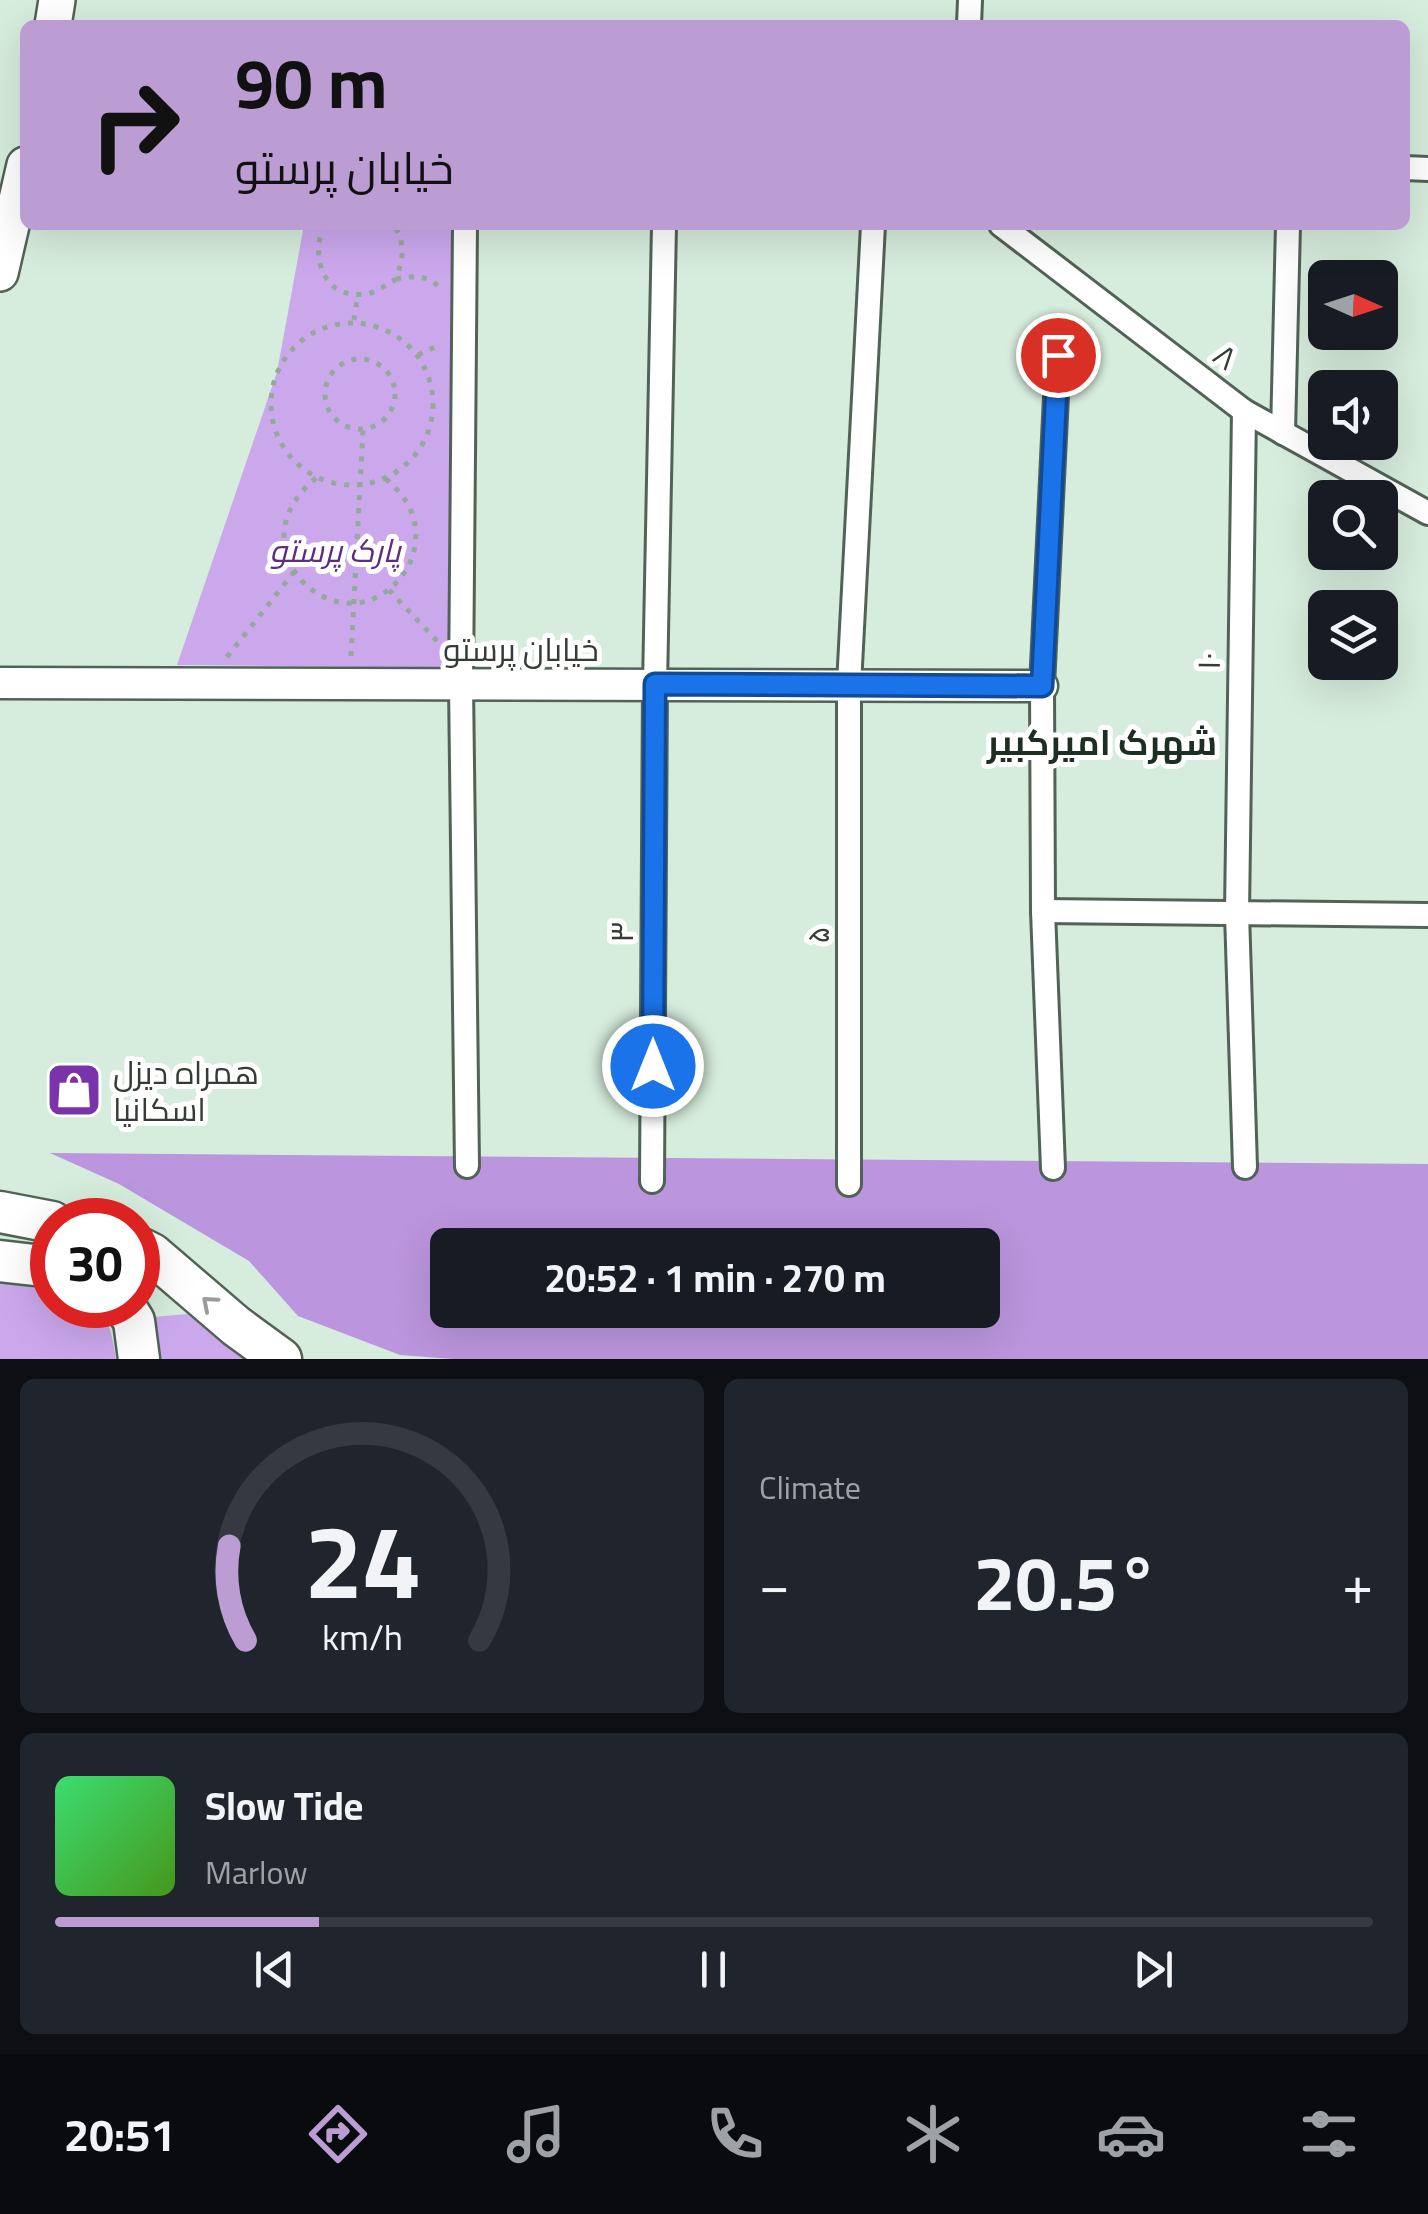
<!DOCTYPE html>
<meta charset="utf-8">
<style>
body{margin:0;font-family:Georgia,Cairo,serif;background:#20242c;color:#f1f3f6;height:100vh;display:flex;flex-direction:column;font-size:38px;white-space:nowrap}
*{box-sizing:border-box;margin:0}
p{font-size:32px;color:#9ea1a6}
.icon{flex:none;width:55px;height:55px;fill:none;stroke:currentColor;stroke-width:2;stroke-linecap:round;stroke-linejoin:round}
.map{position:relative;height:1359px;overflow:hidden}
.side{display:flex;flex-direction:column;gap:20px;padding:20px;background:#0d0f14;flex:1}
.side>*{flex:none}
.guide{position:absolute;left:20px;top:20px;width:1390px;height:210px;border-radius:15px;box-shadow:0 10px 40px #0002;background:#bb9dd3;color:#111;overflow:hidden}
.needle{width:65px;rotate:93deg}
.fabs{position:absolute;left:1308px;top:260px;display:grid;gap:20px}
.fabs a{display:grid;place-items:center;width:90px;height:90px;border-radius:15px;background:#171b24;box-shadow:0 10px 40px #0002;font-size:50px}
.speed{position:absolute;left:30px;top:1198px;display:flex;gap:20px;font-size:50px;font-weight:700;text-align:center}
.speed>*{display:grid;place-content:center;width:130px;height:130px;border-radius:50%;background:#171b24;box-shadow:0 10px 40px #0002;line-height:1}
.speed .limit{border:15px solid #d22;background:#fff;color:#111}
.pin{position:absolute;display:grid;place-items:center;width:85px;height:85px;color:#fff;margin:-42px;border:5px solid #fff;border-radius:50%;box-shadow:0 2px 10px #0007}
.me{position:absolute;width:110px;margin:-55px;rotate:0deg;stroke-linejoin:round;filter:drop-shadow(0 0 8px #0008)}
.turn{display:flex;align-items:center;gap:35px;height:210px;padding:0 50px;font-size:45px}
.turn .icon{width:130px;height:130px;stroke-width:2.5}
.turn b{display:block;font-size:70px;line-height:85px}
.big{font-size:75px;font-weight:700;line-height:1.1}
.side .tile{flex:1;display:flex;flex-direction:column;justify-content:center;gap:15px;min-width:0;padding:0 35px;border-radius:15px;background:#20242c}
.side .dial{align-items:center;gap:0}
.dial svg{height:260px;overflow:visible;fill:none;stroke:#363941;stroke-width:7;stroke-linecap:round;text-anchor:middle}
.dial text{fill:#f1f3f6;stroke:none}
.song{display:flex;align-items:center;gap:30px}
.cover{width:120px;height:120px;border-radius:15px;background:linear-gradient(135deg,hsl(140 70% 55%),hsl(100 70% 35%))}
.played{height:10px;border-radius:5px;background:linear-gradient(90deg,#bb9dd3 20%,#363941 20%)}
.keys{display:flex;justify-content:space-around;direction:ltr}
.heat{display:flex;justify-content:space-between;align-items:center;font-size:55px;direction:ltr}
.side .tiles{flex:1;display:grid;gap:20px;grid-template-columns:1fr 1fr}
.tile:last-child{grid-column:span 2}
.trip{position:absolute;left:430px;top:1228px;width:570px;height:100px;border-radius:15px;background:#171b24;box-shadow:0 10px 40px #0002;font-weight:700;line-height:100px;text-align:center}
.dock{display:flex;height:160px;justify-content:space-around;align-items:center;background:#090b0e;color:#9ea1a6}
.dock .icon{width:70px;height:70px}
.dock .active{color:#bb9dd3}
.dock b{font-size:45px;color:#f1f3f6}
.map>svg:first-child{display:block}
</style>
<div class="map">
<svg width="1428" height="1359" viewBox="0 0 1428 1359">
<rect width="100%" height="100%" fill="#d6ecdc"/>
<g fill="#cba8ec">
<polygon points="304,225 453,225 448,668 177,665 277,372"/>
<path d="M0,1283L52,1290V1305C103,1305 108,1308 116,1359H0Z"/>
<polygon points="188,1314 244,1359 159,1359 153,1317"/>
</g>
<path fill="#bb95dd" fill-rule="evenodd" d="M50,1153L1428,1164V1359H453L400,1355L298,1316L249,1261L119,1184ZM448,1245H982V1310H448Z"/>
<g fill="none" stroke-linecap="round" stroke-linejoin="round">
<g stroke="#516356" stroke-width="28">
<g id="street">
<polyline points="969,25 970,0"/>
<polyline points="1405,168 1428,169"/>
<polyline points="465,225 461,684 467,1166"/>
<polyline points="1001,225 1244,411 1428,513"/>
<polyline points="1244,411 1237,913 1245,1167"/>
<polyline points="1283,433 1288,225"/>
<polyline points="1043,911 1428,915"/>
<polyline points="1053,1168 1043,911 1042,686 1058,355"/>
<polyline points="652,1181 655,685 664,225"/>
<polyline points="849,1184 849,685 873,225"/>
</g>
</g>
<g stroke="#516356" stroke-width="35">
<polyline id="secondary" points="0,683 1042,686"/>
</g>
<g stroke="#516356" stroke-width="40">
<g id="primary">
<polyline points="53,25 57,0"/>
<polyline points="0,273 25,165"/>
</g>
</g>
<g stroke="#516356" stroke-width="45">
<g id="highway">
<polyline points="0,1212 52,1222"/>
<polyline points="138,1247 152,1254 236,1326 281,1359"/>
<polyline points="0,1261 52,1267"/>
<polyline points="124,1305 134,1321 139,1359"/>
</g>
</g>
<g stroke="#96a79b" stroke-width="5" stroke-dasharray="5 8" stroke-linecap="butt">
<path d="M324,225C310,257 323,300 366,294C377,292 386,285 396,279C403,259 406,244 394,225"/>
<path d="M396,279C412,276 426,274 439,287"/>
<polyline points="354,320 358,294"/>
<circle cx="352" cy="404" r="81"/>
<polyline points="418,355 439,345"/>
<circle cx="360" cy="394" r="35"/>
<path d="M316,478C232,547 333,644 394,585C405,574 413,561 415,545C419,517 407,497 386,479"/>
<polyline points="389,590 438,642"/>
<polyline points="351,656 363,430"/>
<polyline points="227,657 294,572"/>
</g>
<use href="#street" stroke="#fff" stroke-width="22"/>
<use href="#secondary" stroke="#fff" stroke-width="30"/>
<use href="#primary" stroke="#fff" stroke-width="35"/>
<use href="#highway" stroke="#fff" stroke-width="40"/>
</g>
<defs><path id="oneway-chevron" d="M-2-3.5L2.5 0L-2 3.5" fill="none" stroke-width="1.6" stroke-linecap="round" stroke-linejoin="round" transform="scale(2.5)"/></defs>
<use stroke="#9a9e9a" href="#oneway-chevron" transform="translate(209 1303) rotate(-139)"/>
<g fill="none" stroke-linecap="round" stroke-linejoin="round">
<g stroke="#114b97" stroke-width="25">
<polyline id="route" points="653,1066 655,684 1042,686 1058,355"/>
</g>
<use href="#route" stroke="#1a73e8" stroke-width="18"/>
</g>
<defs>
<g id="shop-square" transform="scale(2.875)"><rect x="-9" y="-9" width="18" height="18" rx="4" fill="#7834a8" stroke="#fff"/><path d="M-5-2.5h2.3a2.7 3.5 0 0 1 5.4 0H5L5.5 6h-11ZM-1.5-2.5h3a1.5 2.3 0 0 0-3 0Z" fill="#fff"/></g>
</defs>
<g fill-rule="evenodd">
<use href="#shop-square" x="74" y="1090"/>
</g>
<g text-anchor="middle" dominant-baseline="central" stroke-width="10" stroke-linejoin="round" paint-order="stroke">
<g font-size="32" fill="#343c36" stroke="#fff">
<text transform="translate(1226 356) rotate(37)">۸</text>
<text x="521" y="649">خیابان پرستو</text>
<text transform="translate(1208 661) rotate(-89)">۱۰</text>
<text transform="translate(621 932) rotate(-90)">۳</text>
<text transform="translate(817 935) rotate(-90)">۵</text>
</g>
<g font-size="32" font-style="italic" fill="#5d2d80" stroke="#fff">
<text x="335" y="550">پارک پرستو</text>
</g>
<g font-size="32" fill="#343c36" stroke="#fff" text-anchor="start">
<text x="113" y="1072">همراه دیزل<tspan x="113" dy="37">اسکانیا</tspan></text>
</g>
<g font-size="35" font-weight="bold" fill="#1d2e22" stroke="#fff">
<text x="1102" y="742">شهرک امیرکبیر</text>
</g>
</g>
</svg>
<div class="fabs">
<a><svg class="needle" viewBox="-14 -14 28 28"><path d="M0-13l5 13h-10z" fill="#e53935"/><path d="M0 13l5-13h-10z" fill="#9ea1a6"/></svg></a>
<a><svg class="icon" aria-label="sound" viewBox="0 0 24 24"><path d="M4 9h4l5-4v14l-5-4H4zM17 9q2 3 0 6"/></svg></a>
<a><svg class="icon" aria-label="search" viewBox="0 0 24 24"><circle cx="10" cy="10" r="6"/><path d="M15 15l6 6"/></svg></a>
<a><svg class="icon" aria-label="layers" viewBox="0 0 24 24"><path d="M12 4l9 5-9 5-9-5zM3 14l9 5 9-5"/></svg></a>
</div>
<div class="speed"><div class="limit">30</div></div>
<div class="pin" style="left:1058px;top:355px;background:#d93025"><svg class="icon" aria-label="arrive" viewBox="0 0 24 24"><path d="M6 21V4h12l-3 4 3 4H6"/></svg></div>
<svg class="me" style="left:653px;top:1066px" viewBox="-20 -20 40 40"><circle r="17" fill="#1a73e8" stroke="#fff" stroke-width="3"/><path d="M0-11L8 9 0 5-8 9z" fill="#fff"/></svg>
<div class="trip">20:52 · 1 min · 270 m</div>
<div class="guide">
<div class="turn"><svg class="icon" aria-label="right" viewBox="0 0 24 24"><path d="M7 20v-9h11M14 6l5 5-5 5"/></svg><div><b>90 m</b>خیابان پرستو</div></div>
</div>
</div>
<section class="side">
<div class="tiles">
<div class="tile dial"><svg viewBox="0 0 100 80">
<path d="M14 69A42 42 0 1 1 86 69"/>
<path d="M14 69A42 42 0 0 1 9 40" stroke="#bb9dd3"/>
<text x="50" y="56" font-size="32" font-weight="700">24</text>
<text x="50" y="72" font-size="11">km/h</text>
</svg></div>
<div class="tile"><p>Climate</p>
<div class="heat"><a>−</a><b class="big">20.5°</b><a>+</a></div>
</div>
<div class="tile">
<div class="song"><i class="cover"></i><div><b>Slow Tide</b><p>Marlow</p></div></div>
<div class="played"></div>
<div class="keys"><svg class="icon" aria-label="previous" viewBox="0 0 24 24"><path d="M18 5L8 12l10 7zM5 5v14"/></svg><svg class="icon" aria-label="pause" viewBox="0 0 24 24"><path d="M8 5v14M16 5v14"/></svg><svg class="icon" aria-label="next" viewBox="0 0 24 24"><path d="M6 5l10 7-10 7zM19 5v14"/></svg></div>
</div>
</div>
</section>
<nav class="dock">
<b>20:51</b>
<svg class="icon active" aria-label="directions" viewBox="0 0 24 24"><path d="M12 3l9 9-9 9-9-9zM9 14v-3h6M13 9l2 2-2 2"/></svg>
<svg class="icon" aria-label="music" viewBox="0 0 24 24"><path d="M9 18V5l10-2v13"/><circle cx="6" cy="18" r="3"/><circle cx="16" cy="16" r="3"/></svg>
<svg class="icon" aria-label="phone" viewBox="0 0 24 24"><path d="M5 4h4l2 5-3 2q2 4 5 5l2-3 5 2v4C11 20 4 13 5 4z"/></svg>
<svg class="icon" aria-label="climate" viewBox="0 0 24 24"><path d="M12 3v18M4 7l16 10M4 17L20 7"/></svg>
<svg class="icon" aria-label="car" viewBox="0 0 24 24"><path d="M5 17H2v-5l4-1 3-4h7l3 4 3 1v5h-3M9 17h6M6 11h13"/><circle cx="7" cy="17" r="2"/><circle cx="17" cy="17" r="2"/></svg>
<svg class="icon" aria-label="filters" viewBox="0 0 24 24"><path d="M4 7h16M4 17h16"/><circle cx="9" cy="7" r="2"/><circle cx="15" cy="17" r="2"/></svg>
</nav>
